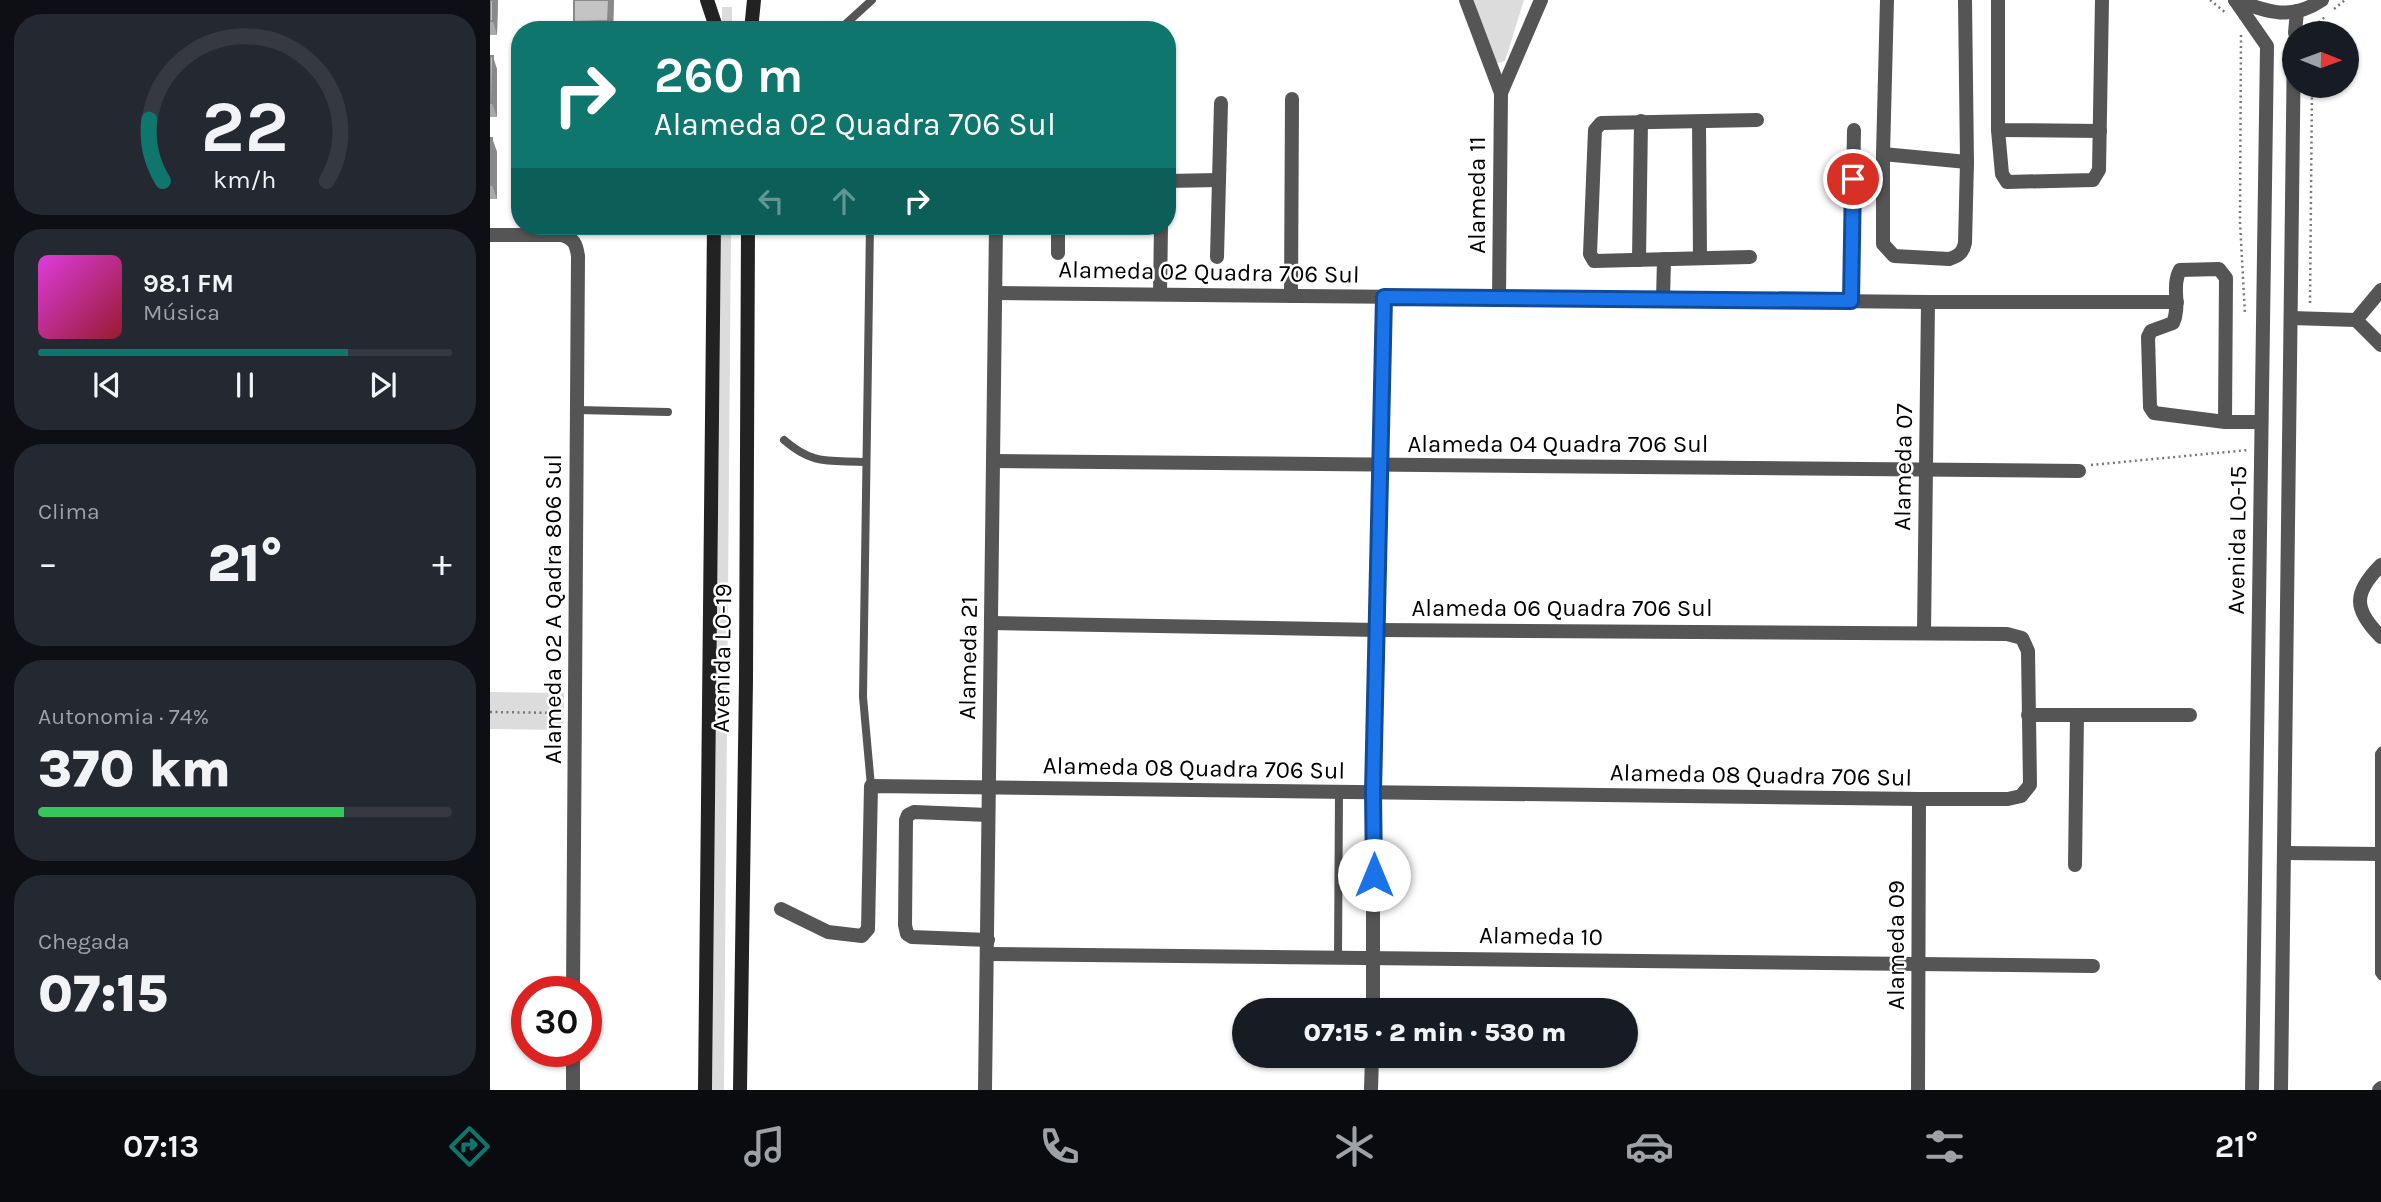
<!DOCTYPE html>
<html lang="pt">
<meta charset="utf-8">
<style>
body{margin:0;font-family:Karla,sans-serif;background:#242831;color:#f1f3f6;height:100vh;display:flex;flex-direction:column;font-size:26px;white-space:nowrap}
*{box-sizing:border-box;margin:0}
p{font-size:23px;color:#9ea1a6}
.icon{flex:none;width:38px;height:38px;fill:none;stroke:currentColor;stroke-width:2;stroke-linecap:round;stroke-linejoin:round}
.map{position:relative;flex:1;overflow:hidden}
.drawer{display:flex;flex-direction:column;gap:14px;padding:14px;background:#0d0f14;width:490px}
.drawer>*{flex:none}
.hud{position:absolute;left:21px;top:21px;width:665px;height:214px;border-radius:28px;box-shadow:0 2px 5px #0004;background:#0f766e;color:#fff;overflow:hidden}
.needle{width:46px;rotate:91deg}
.buttons{position:absolute;left:1792px;top:21px;display:grid;gap:14px}
.buttons a{display:grid;place-items:center;width:77px;height:77px;border-radius:50%;background:#171b24;box-shadow:0 2px 5px #0004;font-size:35px}
.speed{position:absolute;left:21px;top:976px;display:flex;gap:14px;font-size:35px;font-weight:700;text-align:center}
.speed>*{display:grid;place-content:center;width:91px;height:91px;border-radius:50%;background:#171b24;box-shadow:0 2px 5px #0004;line-height:1}
.speed .limit{border:10px solid #d22;background:#fff;color:#111}
.pin{position:absolute;display:grid;place-items:center;width:60px;height:60px;color:#fff;margin:-30px;border:4px solid #fff;border-radius:50%;box-shadow:0 2px 7px #0007}
.me{position:absolute;width:77px;margin:-38px;rotate:0deg;stroke-linejoin:round;filter:drop-shadow(0 0 5px #0008)}
.turn{display:flex;align-items:center;gap:24px;height:147px;padding:0 28px;font-size:32px}
.turn .icon{width:91px;height:91px;stroke-width:2.5}
.turn b{display:block;font-size:49px;line-height:60px}
.lanes{display:flex;align-items:center;height:66px;padding:0 28px;background:#0003;justify-content:center;gap:35px;direction:ltr}
.lanes .off{opacity:.35}
.big{font-size:52px;font-weight:800;line-height:1.1}
.drawer .widget{flex:1;display:flex;flex-direction:column;justify-content:center;gap:10px;min-width:0;padding:0 24px;border-radius:28px;background:#242831}
.drawer .dial{align-items:center;gap:0}
.dial svg{height:182px;overflow:visible;fill:none;stroke:#363941;stroke-width:7;stroke-linecap:round;text-anchor:middle}
.dial text{fill:#f1f3f6;stroke:none}
.song{display:flex;align-items:center;gap:21px}
.cover{width:84px;height:84px;border-radius:10px;background:linear-gradient(135deg,hsl(300 70% 55%),hsl(350 70% 35%))}
.played{height:7px;border-radius:4px;background:linear-gradient(90deg,#0f766e 75%,#363941 75%)}
.keys{display:flex;justify-content:space-around;direction:ltr}
.heat{display:flex;justify-content:space-between;align-items:center;font-size:38px;direction:ltr}
.charge{height:10px;border-radius:5px;background:linear-gradient(90deg,#34c759 74%,#363941 0)}
.trip{position:absolute;left:742px;top:998px;width:406px;height:70px;border-radius:35px;background:#171b24;box-shadow:0 2px 5px #0004;font-weight:800;line-height:70px;text-align:center}
.dock{display:flex;height:112px;justify-content:space-around;align-items:center;background:#090b0e;color:#9ea1a6}
.dock .icon{width:49px;height:49px}
.dock .selected{color:#0f766e}
.dock b{font-size:32px;color:#f1f3f6}
main{display:flex;flex:1;min-height:0}
.map>svg:first-child{display:block}
</style>
<main>
<section class="drawer">
<div class="widget dial"><svg viewBox="0 0 100 80">
<path d="M14 69A42 42 0 1 1 86 69"/>
<path d="M14 69A42 42 0 0 1 8 42" stroke="#0f766e"/>
<text x="50" y="56" font-size="32" font-weight="700">22</text>
<text x="50" y="72" font-size="11">km/h</text>
</svg></div>
<div class="widget">
<div class="song"><i class="cover"></i><div><b>98.1 FM</b><p>Música</p></div></div>
<div class="played"></div>
<div class="keys"><svg class="icon" aria-label="previous" viewBox="0 0 24 24"><path d="M18 5L8 12l10 7zM5 5v14"/></svg><svg class="icon" aria-label="pause" viewBox="0 0 24 24"><path d="M8 5v14M16 5v14"/></svg><svg class="icon" aria-label="next" viewBox="0 0 24 24"><path d="M6 5l10 7-10 7zM19 5v14"/></svg></div>
</div>
<div class="widget"><p>Clima</p>
<div class="heat"><a>−</a><b class="big">21°</b><a>+</a></div>
</div>
<div class="widget"><p>Autonomia · 74%</p><b class="big">370 km</b><div class="charge"></div></div>
<div class="widget"><p>Chegada</p><b class="big">07:15</b></div>
</section>
<div class="map">
<svg width="1891" height="1090" viewBox="0 0 1891 1090">
<rect width="100%" height="100%" fill="#fff"/>
<g fill="#dcdcdc">
<polygon points="984,0 1034,0 1015,61 1009,63 1003,61"/>
<rect x="232" y="7" width="10" height="23"/>
<polygon points="231,226 241,226 234,1090 222,1090"/>
<polygon points="0,692 74,693 73,730 0,729"/>
</g>
<g fill="none" stroke-linecap="round" stroke-linejoin="round">
<g stroke="#777" stroke-width="2.5" stroke-dasharray="2 3.5" stroke-linecap="butt">
<polyline points="1720,0 1736,13"/>
<polyline points="1844,9 1855,0"/>
<polyline points="1825,33 1829,22 1836,16"/>
<polyline points="1751,35 1750,222 1755,315"/>
<polyline points="1820,303 1822,86"/>
<polyline points="1601,465 1758,450"/>
<polyline points="0,712 71,713"/>
</g>
<g stroke="#555" stroke-width="8">
<polyline points="349,30 382,0"/>
<polyline points="380,226 373,697 381,786"/>
<polyline points="87,410 178,412"/>
<path d="M294,440C324,466 339,460 376,462"/>
<polyline points="1891,751 1889,754 1889,973 1891,976"/>
<polyline points="848,957 849,792"/>
</g>
<g stroke="#555" stroke-width="14">
<polyline points="976,0 1011,93 1009,298"/>
<path d="M1397,0L1393,154V244L1404,256L1459,259C1468,256 1473,253 1475,243L1477,162L1475,0"/>
<polyline points="1508,0 1508,130 1610,131"/>
<polyline points="1011,93 1051,0"/>
<polyline points="1209,122 1210,257"/>
<polyline points="1508,130 1512,174 1517,182 1603,180 1609,170 1612,0"/>
<polyline points="1393,154 1477,162"/>
<polyline points="677,181 729,180"/>
<path d="M0,235H72C84,239 86,243 88,256L83,992"/>
<polyline points="568,253 568,226"/>
<polyline points="727,257 731,103"/>
<polyline points="1260,257 1104,261 1100,254 1105,130 1111,123 1267,120"/>
<polyline points="1149,260 1151,121"/>
<polyline points="506,293 1438,302 1687,302"/>
<polyline points="670,294 671,226"/>
<polyline points="801,296 802,99"/>
<polyline points="1173,300 1174,259"/>
<polyline points="1361,301 1364,130"/>
<polyline points="1801,318 1866,320"/>
<polyline points="1866,320 1891,290"/>
<polyline points="1866,320 1891,345"/>
<path d="M1735,422L1736,278L1729,269L1690,270C1681,286 1691,306 1683,323L1661,331L1658,337L1660,407L1664,413L1735,422H1771"/>
<polyline points="504,461 1589,471"/>
<path d="M1891,565C1863,593 1863,609 1891,637"/>
<polyline points="1434,633 1438,302"/>
<polyline points="1538,715 1700,715"/>
<polyline points="1794,853 1891,854"/>
<polyline points="1585,865 1587,715"/>
<polyline points="291,909 338,932 372,936 378,929 381,786 1429,799 1518,799 1531,796 1540,785 1538,651 1532,638 1517,634 888,630 501,623"/>
<polyline points="498,940 422,937 417,934 415,925 416,820 418,815 424,812 498,815"/>
<polyline points="498,954 1603,966"/>
<polyline points="883,1010 883,792 894,297"/>
<polyline points="83,1090 83,1052"/>
<polyline points="495,1090 506,226"/>
<polyline points="881,1090 882,1055"/>
<polyline points="1428,1090 1429,799"/>
<polyline points="1889,1090 1891,1088"/>
</g>
<g stroke="#555" stroke-width="14">
<polyline points="1745,0 1777,46 1762,1090"/>
<path d="M1745,0C1778,12 1801,21 1832,0"/>
<polyline points="1805,33 1807,11"/>
<polyline points="1791,1090 1804,41"/>
</g>
<g stroke="#222" stroke-width="14">
<polyline points="217,0 227,30"/>
<polyline points="261,30 264,0"/>
<polyline points="215,1090 224,226"/>
<polyline points="250,1090 256,680 258,226"/>
</g>
</g>
<g fill="#a9a9a9">
<polygon points="0,0 8,0 7,35 0,35"/>
<polygon points="124,0 123,30 87,30 84,22"/>
<polygon points="0,56 7,69 7,117 0,117"/>
<polygon points="30,56 30,116 25,103"/>
<polygon points="0,138 2,138 7,152 7,199 0,199"/>
<polygon points="30,138 30,199 25,185"/>
</g>
<g fill="#898989">
<polygon points="3,0 8,0 7,35 3,21"/>
<polygon points="119,0 124,0 123,30 121,30 118,21"/>
<polygon points="3,56 7,69 7,117 2,103"/>
<polygon points="2,138 7,152 7,199 2,185"/>
</g>
<g fill="#c4c4c4" stroke="#898989" stroke-width="2">
<rect x="0" y="0" width="3" height="21"/>
<polygon points="84,0 119,0 118,21 84,22"/>
<polygon points="0,56 3,56 2,103 0,103"/>
<polygon points="26,56 30,56 30,103 25,103"/>
<rect x="0" y="138" width="2" height="47"/>
<rect x="25" y="138" width="5" height="47"/>
</g>
<g fill="none" stroke-linecap="round" stroke-linejoin="round">
<g stroke="#114b97" stroke-width="18">
<polyline id="route" points="884,875 883,792 894,297 1361,301 1363,179"/>
</g>
<use href="#route" stroke="#1a73e8" stroke-width="12"/>
</g>
<g text-anchor="middle" dominant-baseline="central" stroke-width="5" stroke-linejoin="round" paint-order="stroke">
<g font-size="24" fill="#000" stroke="#fff">
<text transform="translate(987 195) rotate(-90)">Alameda 11</text>
<text transform="translate(719 272) rotate(1)">Alameda 02 Quadra 706 Sul</text>
<text x="1068" y="444">Alameda 04 Quadra 706 Sul</text>
<text transform="translate(1413 467) rotate(-89)">Alameda 07</text>
<text transform="translate(1747 540) rotate(-89)">Avenida LO-15</text>
<text x="1072" y="608">Alameda 06 Quadra 706 Sul</text>
<text transform="translate(63 609) rotate(-90)">Alameda 02 A Qadra 806 Sul</text>
<text transform="translate(232 658) rotate(-89)">Avenida LO-19</text>
<text transform="translate(478 658) rotate(-89)">Alameda 21</text>
<text transform="translate(704 768) rotate(1)">Alameda 08 Quadra 706 Sul</text>
<text transform="translate(1271 775) rotate(1)">Alameda 08 Quadra 706 Sul</text>
<text transform="translate(1051 936) rotate(1)">Alameda 10</text>
<text transform="translate(1406 945) rotate(-90)">Alameda 09</text>
</g>
</g>
</svg>
<div class="buttons">
<a><svg class="needle" viewBox="-14 -14 28 28"><path d="M0-13l5 13h-10z" fill="#e53935"/><path d="M0 13l5-13h-10z" fill="#9ea1a6"/></svg></a>
</div>
<div class="speed"><div class="limit">30</div></div>
<div class="pin" style="left:1363px;top:179px;background:#d93025"><svg class="icon" aria-label="arrive" viewBox="0 0 24 24"><path d="M6 21V4h12l-3 4 3 4H6"/></svg></div>
<svg class="me" style="left:884px;top:875px" viewBox="-20 -20 40 40"><circle r="19" fill="#fff"/><path d="M0-13L10 11 0 6-10 11z" fill="#1a73e8"/></svg>
<div class="trip">07:15 · 2 min · 530 m</div>
<div class="hud">
<div class="turn"><svg class="icon" aria-label="right" viewBox="0 0 24 24"><path d="M7 20v-9h11M14 6l5 5-5 5"/></svg><div><b>260 m</b>Alameda 02 Quadra 706 Sul</div></div>
<div class="lanes"><svg class="icon off" aria-label="left" viewBox="0 0 24 24"><path d="M17 20v-9H6M10 6l-5 5 5 5"/></svg><svg class="icon off" aria-label="ahead" viewBox="0 0 24 24"><path d="M12 20V5M6 11l6-6 6 6"/></svg><svg class="icon" aria-label="right" viewBox="0 0 24 24"><path d="M7 20v-9h11M14 6l5 5-5 5"/></svg></div>
</div>
</div>
</main>
<nav class="dock">
<b>07:13</b>
<svg class="icon selected" aria-label="directions" viewBox="0 0 24 24"><path d="M12 3l9 9-9 9-9-9zM9 14v-3h6M13 9l2 2-2 2"/></svg>
<svg class="icon" aria-label="music" viewBox="0 0 24 24"><path d="M9 18V5l10-2v13"/><circle cx="6" cy="18" r="3"/><circle cx="16" cy="16" r="3"/></svg>
<svg class="icon" aria-label="phone" viewBox="0 0 24 24"><path d="M5 4h4l2 5-3 2q2 4 5 5l2-3 5 2v4C11 20 4 13 5 4z"/></svg>
<svg class="icon" aria-label="climate" viewBox="0 0 24 24"><path d="M12 3v18M4 7l16 10M4 17L20 7"/></svg>
<svg class="icon" aria-label="car" viewBox="0 0 24 24"><path d="M5 17H2v-5l4-1 3-4h7l3 4 3 1v5h-3M9 17h6M6 11h13"/><circle cx="7" cy="17" r="2"/><circle cx="17" cy="17" r="2"/></svg>
<svg class="icon" aria-label="filters" viewBox="0 0 24 24"><path d="M4 7h16M4 17h16"/><circle cx="9" cy="7" r="2"/><circle cx="15" cy="17" r="2"/></svg>
<b>21°</b>
</nav>
